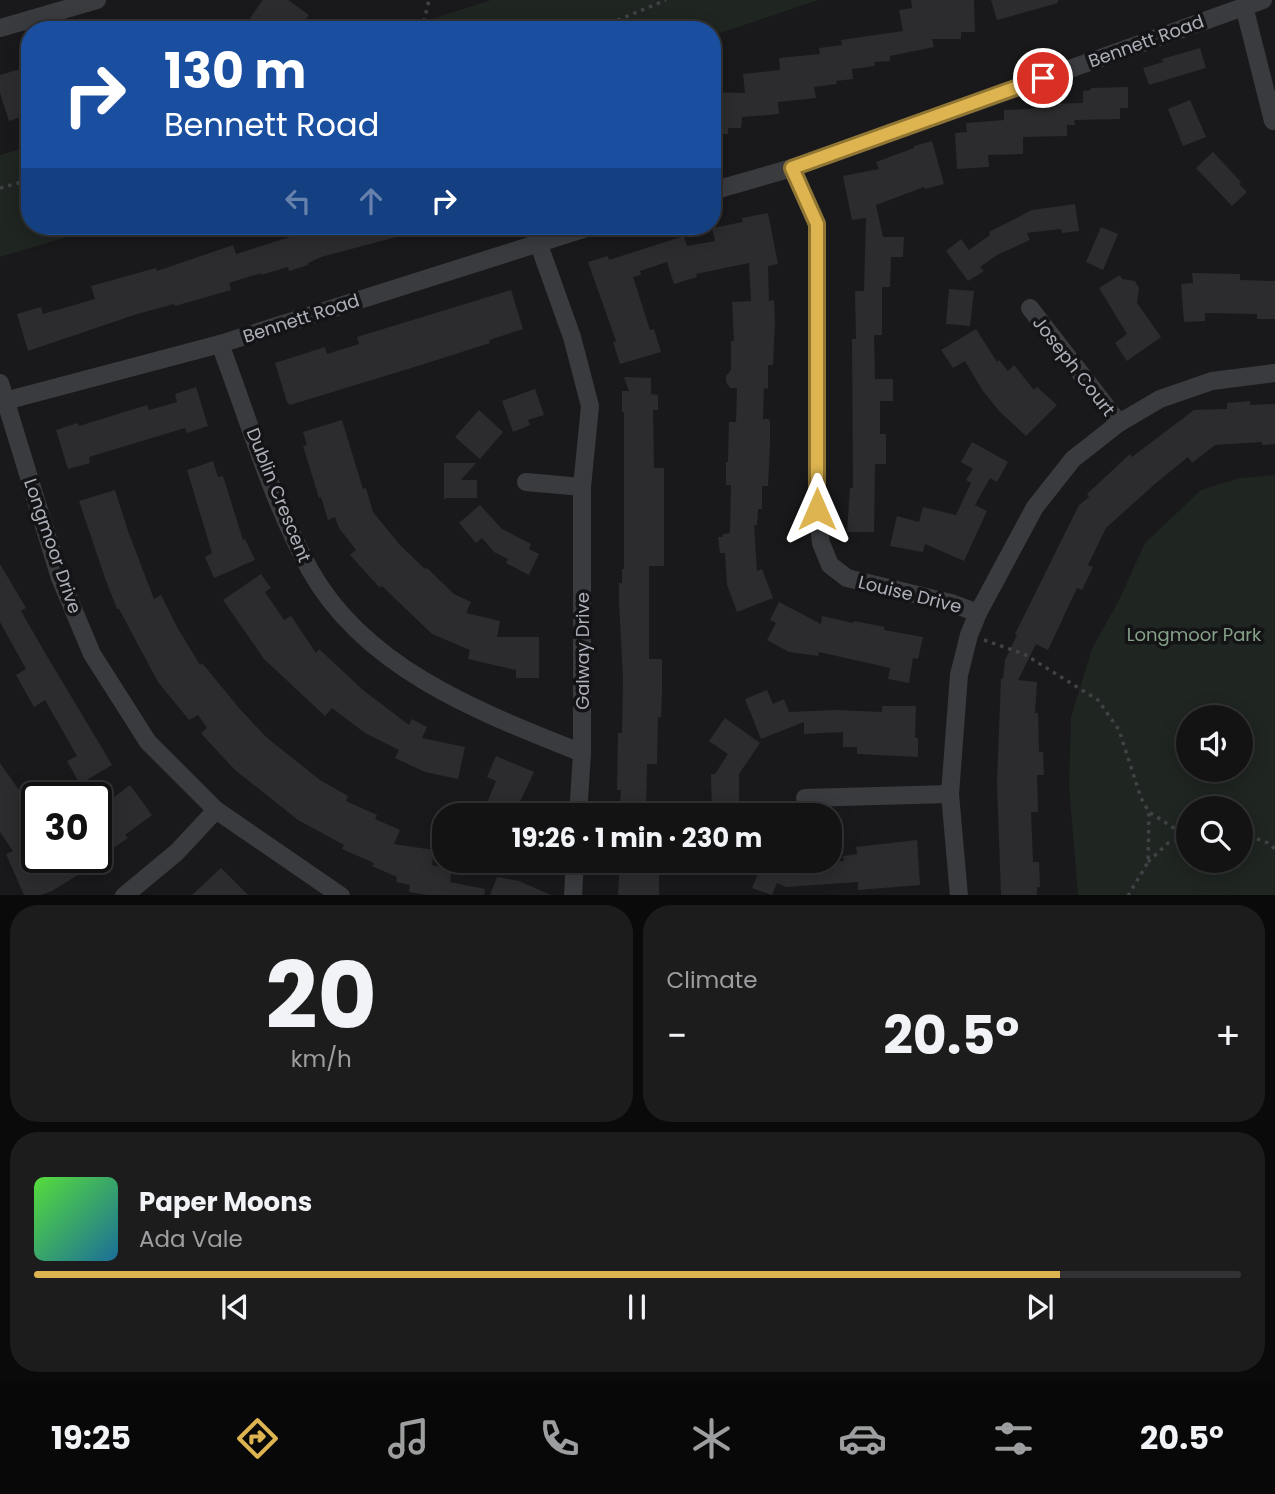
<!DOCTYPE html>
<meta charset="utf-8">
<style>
body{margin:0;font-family:Poppins,sans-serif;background:#1c1c1d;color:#f1f3f6;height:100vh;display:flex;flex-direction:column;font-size:26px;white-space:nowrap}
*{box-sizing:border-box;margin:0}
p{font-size:23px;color:#9d9ea0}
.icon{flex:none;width:38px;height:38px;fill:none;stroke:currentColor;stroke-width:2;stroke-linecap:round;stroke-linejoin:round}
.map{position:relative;height:895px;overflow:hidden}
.drawer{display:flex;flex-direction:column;gap:10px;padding:10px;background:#0a0a0b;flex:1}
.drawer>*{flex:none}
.top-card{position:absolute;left:21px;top:21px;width:700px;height:214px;border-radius:28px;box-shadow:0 4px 18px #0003,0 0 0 2px #323234;background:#1a4fa0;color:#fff;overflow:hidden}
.fabs{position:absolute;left:1176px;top:705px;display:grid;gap:14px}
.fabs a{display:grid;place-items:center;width:77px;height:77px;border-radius:50%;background:#131314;box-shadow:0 4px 18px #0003,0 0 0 2px #323234;font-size:35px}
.speed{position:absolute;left:21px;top:782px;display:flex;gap:14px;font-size:35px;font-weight:700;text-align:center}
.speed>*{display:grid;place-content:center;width:91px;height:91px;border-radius:50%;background:#131314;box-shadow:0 4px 18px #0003,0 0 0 2px #323234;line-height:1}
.speed .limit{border:4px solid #111;border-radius:10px;background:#fff;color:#111}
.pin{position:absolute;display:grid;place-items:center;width:60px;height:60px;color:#fff;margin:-30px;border:4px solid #fff;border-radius:50%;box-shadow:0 2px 7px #0007}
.me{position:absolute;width:77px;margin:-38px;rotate:0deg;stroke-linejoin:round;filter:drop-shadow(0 0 5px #0008)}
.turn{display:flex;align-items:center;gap:24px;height:147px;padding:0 28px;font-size:32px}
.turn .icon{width:91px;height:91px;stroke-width:2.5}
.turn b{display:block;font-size:49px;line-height:60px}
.lanes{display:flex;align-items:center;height:66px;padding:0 28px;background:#0003;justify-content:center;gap:35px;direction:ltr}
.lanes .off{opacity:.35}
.big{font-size:52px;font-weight:700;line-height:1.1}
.drawer .tile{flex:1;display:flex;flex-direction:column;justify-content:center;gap:10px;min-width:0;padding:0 24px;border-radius:28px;background:#1c1c1d}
.drawer .dial{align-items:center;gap:0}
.dial b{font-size:91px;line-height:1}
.song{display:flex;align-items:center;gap:21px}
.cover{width:84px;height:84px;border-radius:10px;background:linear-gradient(135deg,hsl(110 70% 55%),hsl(200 70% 35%))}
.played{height:7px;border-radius:4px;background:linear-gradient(90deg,#ddb44f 85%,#323234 85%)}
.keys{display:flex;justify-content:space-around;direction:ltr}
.heat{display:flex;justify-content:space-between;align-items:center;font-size:38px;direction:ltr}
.drawer .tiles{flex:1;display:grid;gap:10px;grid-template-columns:1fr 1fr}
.tile:last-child{grid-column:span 2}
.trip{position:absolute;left:432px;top:803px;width:410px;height:70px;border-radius:28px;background:#131314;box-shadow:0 4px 18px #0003,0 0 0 2px #323234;font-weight:700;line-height:70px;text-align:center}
.dock{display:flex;height:112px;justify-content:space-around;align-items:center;background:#080808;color:#9d9ea0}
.dock .icon{width:49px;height:49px}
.dock .current{color:#ddb44f}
.dock b{font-size:32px;color:#f1f3f6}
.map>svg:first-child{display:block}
</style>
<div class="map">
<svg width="1275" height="896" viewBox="0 0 1275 896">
<rect width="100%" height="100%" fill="#19191b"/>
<g fill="#1f2520" fill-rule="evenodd">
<polygon points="491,0 818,0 712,36 712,30 397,30"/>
<polygon points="30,146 30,226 103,226 0,257 0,155"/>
<path d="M1275,475V895H1078L1069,786L1071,717L1092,649L1119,600L1145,543L1201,490L1240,478ZM1188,718H1241V770H1188ZM1188,808H1241V861H1188Z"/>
</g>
<g fill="#2c2c2e">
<polygon points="263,0 288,0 309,15 298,30 266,30 250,18"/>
<polygon points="911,0 974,0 975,32 961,32 961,39 932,39 934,47 890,56 890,61 874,62 875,66 852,69 853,79 836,81 837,84 814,87 816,98 778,102 779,114 742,117 741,128 728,128 728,134 712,134 712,92 745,93 743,74 780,70 779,58 820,54 819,48 842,45 841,40 903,31 899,10 912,8"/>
<polygon points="991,0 1058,0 1058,3 997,20"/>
<polygon points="1200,48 1206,68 1149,85 1143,68 1163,62 1162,59"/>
<polygon points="30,66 30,114 9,121 0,93 0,75"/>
<polygon points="1128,87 1128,108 1120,108 1120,119 1074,120 1075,125 1067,125 1067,136 1023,137 1023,154 988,155 989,167 957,169 955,133 967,132 966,123 1004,120 1004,110 1029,109 1037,107 1037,104 1083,103 1083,91 1091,90 1091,88"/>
<polygon points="1190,100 1206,137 1183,146 1168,109"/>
<polygon points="932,141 944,184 925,189 924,187 876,205 883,237 904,237 903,257 891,257 890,287 882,287 882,335 874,335 875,379 893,379 893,401 880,401 880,434 886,434 886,464 875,464 874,532 847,532 850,488 853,488 852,339 856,339 855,291 864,291 866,218 852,220 843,176 879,169 876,162 914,148 914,146"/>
<polygon points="1213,152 1241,182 1239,184 1247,192 1232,206 1196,168"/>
<polygon points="1075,204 1079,231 1062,233 1061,229 1027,233 1030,240 997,255 980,267 984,271 968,281 946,251 961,239 969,250 990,235 989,232 1032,210"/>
<polygon points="768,213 778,264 768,266 769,301 774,300 775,322 773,365 768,365 768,389 764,388 763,419 769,419 770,422 770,446 768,486 762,486 762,509 758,509 757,525 754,525 757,571 762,569 773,598 737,612 727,585 725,553 720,553 718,537 723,537 723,534 730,533 731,485 726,485 726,462 728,462 729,422 736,422 737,388 730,388 726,382 726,376 731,370 731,341 734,341 732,302 751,301 749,263 696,274 697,277 674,284 667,262 640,271 641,275 633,277 650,330 654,329 661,352 620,364 613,342 616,341 588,262 608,256 609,260 684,236 687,246 715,241 712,228 743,222 742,218"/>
<polygon points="313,226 423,226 423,230 321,257 308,263 308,265 289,271 288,267 261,275 261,273 229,283 231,290 175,306 174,304 137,314 28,351 17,314 41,307 43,314 95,299 91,286 156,268 157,271 233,245 236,254 293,236 292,232"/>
<polygon points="1101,227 1118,234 1103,270 1086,262"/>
<polygon points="1192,273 1240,274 1240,280 1275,281 1275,319 1257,319 1257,314 1205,313 1205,321 1184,322 1181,284 1193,283"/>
<polygon points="1120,275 1122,279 1135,281 1139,288 1137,303 1161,337 1127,361 1115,343 1127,334 1099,288"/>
<polygon points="949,289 974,291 970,326 946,324"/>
<polygon points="511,290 523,329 489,340 490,343 421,365 290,405 287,402 275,363 325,347 327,354 359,344 357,337"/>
<polygon points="976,329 997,362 999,360 1008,371 1014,365 1034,390 1037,387 1057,405 1026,436 999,411 983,391 965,361 953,368 941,350"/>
<polygon points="624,377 651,378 651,394 658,395 658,410 653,410 654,468 664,468 664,566 649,566 649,659 662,659 662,692 661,717 658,717 657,764 647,764 646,816 619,816 621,790 617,790 618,733 622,733 623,679 619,603 619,583 622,583 622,569 624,569 624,412 622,412 622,391 629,391"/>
<polygon points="196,387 208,426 187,433 185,428 89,457 90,463 68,469 56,430 78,423 79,426 147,405 149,410 177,402 175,394"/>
<polygon points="535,389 544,415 528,420 530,425 513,432 502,401"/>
<polygon points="1250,401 1250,405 1275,404 1275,444 1262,445 1262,442 1215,445 1192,463 1188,457 1156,483 1106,528 1088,565 1093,567 1082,590 1077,588 1048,650 1036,644 1018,680 1037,682 1035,713 1038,713 1039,752 1043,752 1044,775 1037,775 1038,812 1031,812 1033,862 1039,862 1040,887 1037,887 1037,895 1001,895 997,783 1001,678 1003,679 1005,660 1017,635 1015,634 1079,505 1089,497 1087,494 1130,454 1132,457 1194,410 1227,409 1227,403"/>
<polygon points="479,410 503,432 480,459 455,437"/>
<polygon points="342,420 363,489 366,488 373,512 400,545 425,569 427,568 454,594 471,602 466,613 500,621 497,637 539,637 539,678 516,678 516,670 468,659 470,650 432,634 382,586 380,588 350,555 356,550 339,528 335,517 328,520 321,497 319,498 303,446 307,445 303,432"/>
<polygon points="972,442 1008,462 997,482 990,478 975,505 987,511 964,561 925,544 923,552 890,546 897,516 919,522 923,507 956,515 971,483 966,480 973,469 961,462"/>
<polygon points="213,461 218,477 223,476 243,540 245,539 255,560 214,578 205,557 212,553 187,470"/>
<polygon points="444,463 476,463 461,480 477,480 477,498 446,498 444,500"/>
<polygon points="115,490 128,531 154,599 161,595 177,627 200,665 202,663 239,708 266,737 320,780 348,796 346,801 377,815 375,819 400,830 394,844 434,850 432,865 452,869 450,882 485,889 484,895 427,895 409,892 410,885 396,882 397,877 372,866 374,863 342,849 344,845 298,820 235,770 208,741 201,733 207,728 198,715 189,720 158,682 119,609 117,609 106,581 79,501"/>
<polygon points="480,505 502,529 531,544 529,549 539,554 529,575 506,563 508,559 494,552 482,538 476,543 459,523"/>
<polygon points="0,564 26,608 21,611 44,651 112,765 80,784 67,761 77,756 45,700 34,707 16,675 26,669 0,622"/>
<polygon points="261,574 271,588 265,592 284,620 291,616 316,653 319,649 363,690 409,725 412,719 427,727 422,738 465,747 458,779 425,772 395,758 399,750 365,733 332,708 325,716 264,659 223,600"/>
<polygon points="779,602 821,624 822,616 853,623 854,621 885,627 884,630 923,637 918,659 913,658 909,683 888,679 890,668 819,652 818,656 789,652 767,640 776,623 770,620"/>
<polygon points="767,690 773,704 784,699 789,712 835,710 882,712 882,706 916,706 915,738 918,738 918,757 857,754 857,747 843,747 843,732 804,734 804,722 761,739 745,699"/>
<polygon points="725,718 760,743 739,774 739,816 712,816 711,774 715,774 728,754 709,741"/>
<polygon points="496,756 534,772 520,802 551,816 492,816 483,812 496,781 487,777"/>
<polygon points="0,763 37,816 37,818 24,827 44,869 63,858 96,858 96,814 113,803 110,800 130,785 152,815 125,835 128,838 99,858 105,858 52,891 41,895 24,895 6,854 13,851 0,832"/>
<polygon points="917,840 920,885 858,890 858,882 786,887 777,883 772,895 752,888 761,867 844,861 843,856 857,854 856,847"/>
<polygon points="620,861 659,861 659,895 618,895"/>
<polygon points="221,868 248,895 192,895"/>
<polygon points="497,877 519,881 551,895 490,895"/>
</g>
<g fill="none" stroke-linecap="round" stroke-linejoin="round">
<g stroke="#404246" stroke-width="3.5" stroke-dasharray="3.5 5" stroke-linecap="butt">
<polyline points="422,30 429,0"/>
<polyline points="594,30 666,0"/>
<polyline points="0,188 30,180"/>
<polyline points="984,640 1024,654 1098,700 1119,730 1141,798 1149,812 1177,830 1188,831"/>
<polyline points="1241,833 1268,843 1275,849"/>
<polyline points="1148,862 1168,843 1188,836"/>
<polyline points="1128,896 1148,862 1149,812"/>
</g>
<g stroke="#3a3b3f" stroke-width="18">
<polyline points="1244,6 1273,121"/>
<polyline points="0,28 97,0"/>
<polyline points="792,168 817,224 817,509 821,543 830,565 847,578 951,603 978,613"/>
<polyline points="712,191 792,168 1263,0"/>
<polyline points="538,242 572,337 590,406 582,487 582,753 578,816"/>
<polyline points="1030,308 1119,423"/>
<path d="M220,344C248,418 272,501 310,570C366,670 482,713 582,753"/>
<polyline points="0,383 60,578 92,654 148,742 216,810 341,896"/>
<polyline points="5,401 220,344 593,226"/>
<polyline points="526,482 582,487"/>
<polyline points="805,798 950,794"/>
<polyline points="124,896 177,852 216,810"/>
<polyline points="573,896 575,861"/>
<polyline points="959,896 950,794 959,675 969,635 978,613 1035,507 1073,459 1119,423 1160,399 1212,381 1275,373"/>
</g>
</g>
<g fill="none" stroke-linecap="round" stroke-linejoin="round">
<g stroke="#907533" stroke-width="18">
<polyline id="route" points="817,509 817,224 792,168 1043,78"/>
</g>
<use href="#route" stroke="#ddb44f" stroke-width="12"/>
</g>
<g text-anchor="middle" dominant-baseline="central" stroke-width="7" stroke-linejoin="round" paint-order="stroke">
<g font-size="18" fill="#adb0b9" stroke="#141416">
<text transform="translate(1146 41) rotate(-20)">Bennett Road</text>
<text transform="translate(301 318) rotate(-18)">Bennett Road</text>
<text transform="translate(1074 366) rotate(52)">Joseph Court</text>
<text transform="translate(279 495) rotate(68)">Dublin Crescent</text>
<text transform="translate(53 546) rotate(71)">Longmoor Drive</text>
<text transform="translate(910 594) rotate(14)">Louise Drive</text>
<text transform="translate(582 651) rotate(-90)">Galway Drive</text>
</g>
<g font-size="18" fill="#86a189" stroke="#141416">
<text x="1194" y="634">Longmoor Park</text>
</g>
</g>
</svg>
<div class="fabs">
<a><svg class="icon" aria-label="sound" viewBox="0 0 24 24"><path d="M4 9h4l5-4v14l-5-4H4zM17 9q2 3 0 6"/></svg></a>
<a><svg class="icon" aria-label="search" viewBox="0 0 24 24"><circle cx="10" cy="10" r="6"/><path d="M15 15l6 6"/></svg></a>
</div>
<div class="speed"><div class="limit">30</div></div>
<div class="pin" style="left:1043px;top:78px;background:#d93025"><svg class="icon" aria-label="arrive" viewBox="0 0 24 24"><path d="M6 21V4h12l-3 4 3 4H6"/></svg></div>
<svg class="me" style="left:817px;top:509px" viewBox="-20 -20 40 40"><path d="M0-17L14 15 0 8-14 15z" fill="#ddb44f" stroke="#fff" stroke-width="4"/></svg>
<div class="trip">19:26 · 1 min · 230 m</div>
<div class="top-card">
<div class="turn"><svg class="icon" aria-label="right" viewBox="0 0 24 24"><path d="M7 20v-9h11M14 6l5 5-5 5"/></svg><div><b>130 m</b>Bennett Road</div></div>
<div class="lanes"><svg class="icon off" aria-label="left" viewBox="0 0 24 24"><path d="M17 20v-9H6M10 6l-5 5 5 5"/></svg><svg class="icon off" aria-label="ahead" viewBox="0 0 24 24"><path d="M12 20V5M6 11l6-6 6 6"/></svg><svg class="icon" aria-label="right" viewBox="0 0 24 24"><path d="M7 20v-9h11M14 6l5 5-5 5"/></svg></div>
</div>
</div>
<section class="drawer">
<div class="tiles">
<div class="tile dial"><b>20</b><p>km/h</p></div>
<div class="tile"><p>Climate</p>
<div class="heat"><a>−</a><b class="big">20.5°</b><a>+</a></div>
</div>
<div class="tile">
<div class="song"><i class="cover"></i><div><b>Paper Moons</b><p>Ada Vale</p></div></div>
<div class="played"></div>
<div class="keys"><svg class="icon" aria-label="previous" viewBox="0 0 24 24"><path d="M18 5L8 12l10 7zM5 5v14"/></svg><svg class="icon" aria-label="pause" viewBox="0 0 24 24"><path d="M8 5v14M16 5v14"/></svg><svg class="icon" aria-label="next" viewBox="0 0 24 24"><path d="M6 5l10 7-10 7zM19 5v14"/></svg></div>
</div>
</div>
</section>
<nav class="dock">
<b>19:25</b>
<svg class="icon current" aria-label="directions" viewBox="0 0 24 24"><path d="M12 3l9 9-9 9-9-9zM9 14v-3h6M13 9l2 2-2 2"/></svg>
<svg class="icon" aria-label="music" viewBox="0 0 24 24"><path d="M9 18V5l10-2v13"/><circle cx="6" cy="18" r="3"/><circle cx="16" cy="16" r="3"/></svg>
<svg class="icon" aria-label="phone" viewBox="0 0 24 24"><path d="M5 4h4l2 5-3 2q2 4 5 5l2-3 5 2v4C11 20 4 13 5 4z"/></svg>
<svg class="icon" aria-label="climate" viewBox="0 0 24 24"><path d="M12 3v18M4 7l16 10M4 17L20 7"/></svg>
<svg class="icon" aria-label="car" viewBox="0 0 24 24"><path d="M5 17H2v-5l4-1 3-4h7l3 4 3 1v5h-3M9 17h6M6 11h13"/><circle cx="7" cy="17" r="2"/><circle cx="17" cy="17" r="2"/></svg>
<svg class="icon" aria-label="filters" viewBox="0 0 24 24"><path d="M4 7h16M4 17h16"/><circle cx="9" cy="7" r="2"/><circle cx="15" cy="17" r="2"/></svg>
<b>20.5°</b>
</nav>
